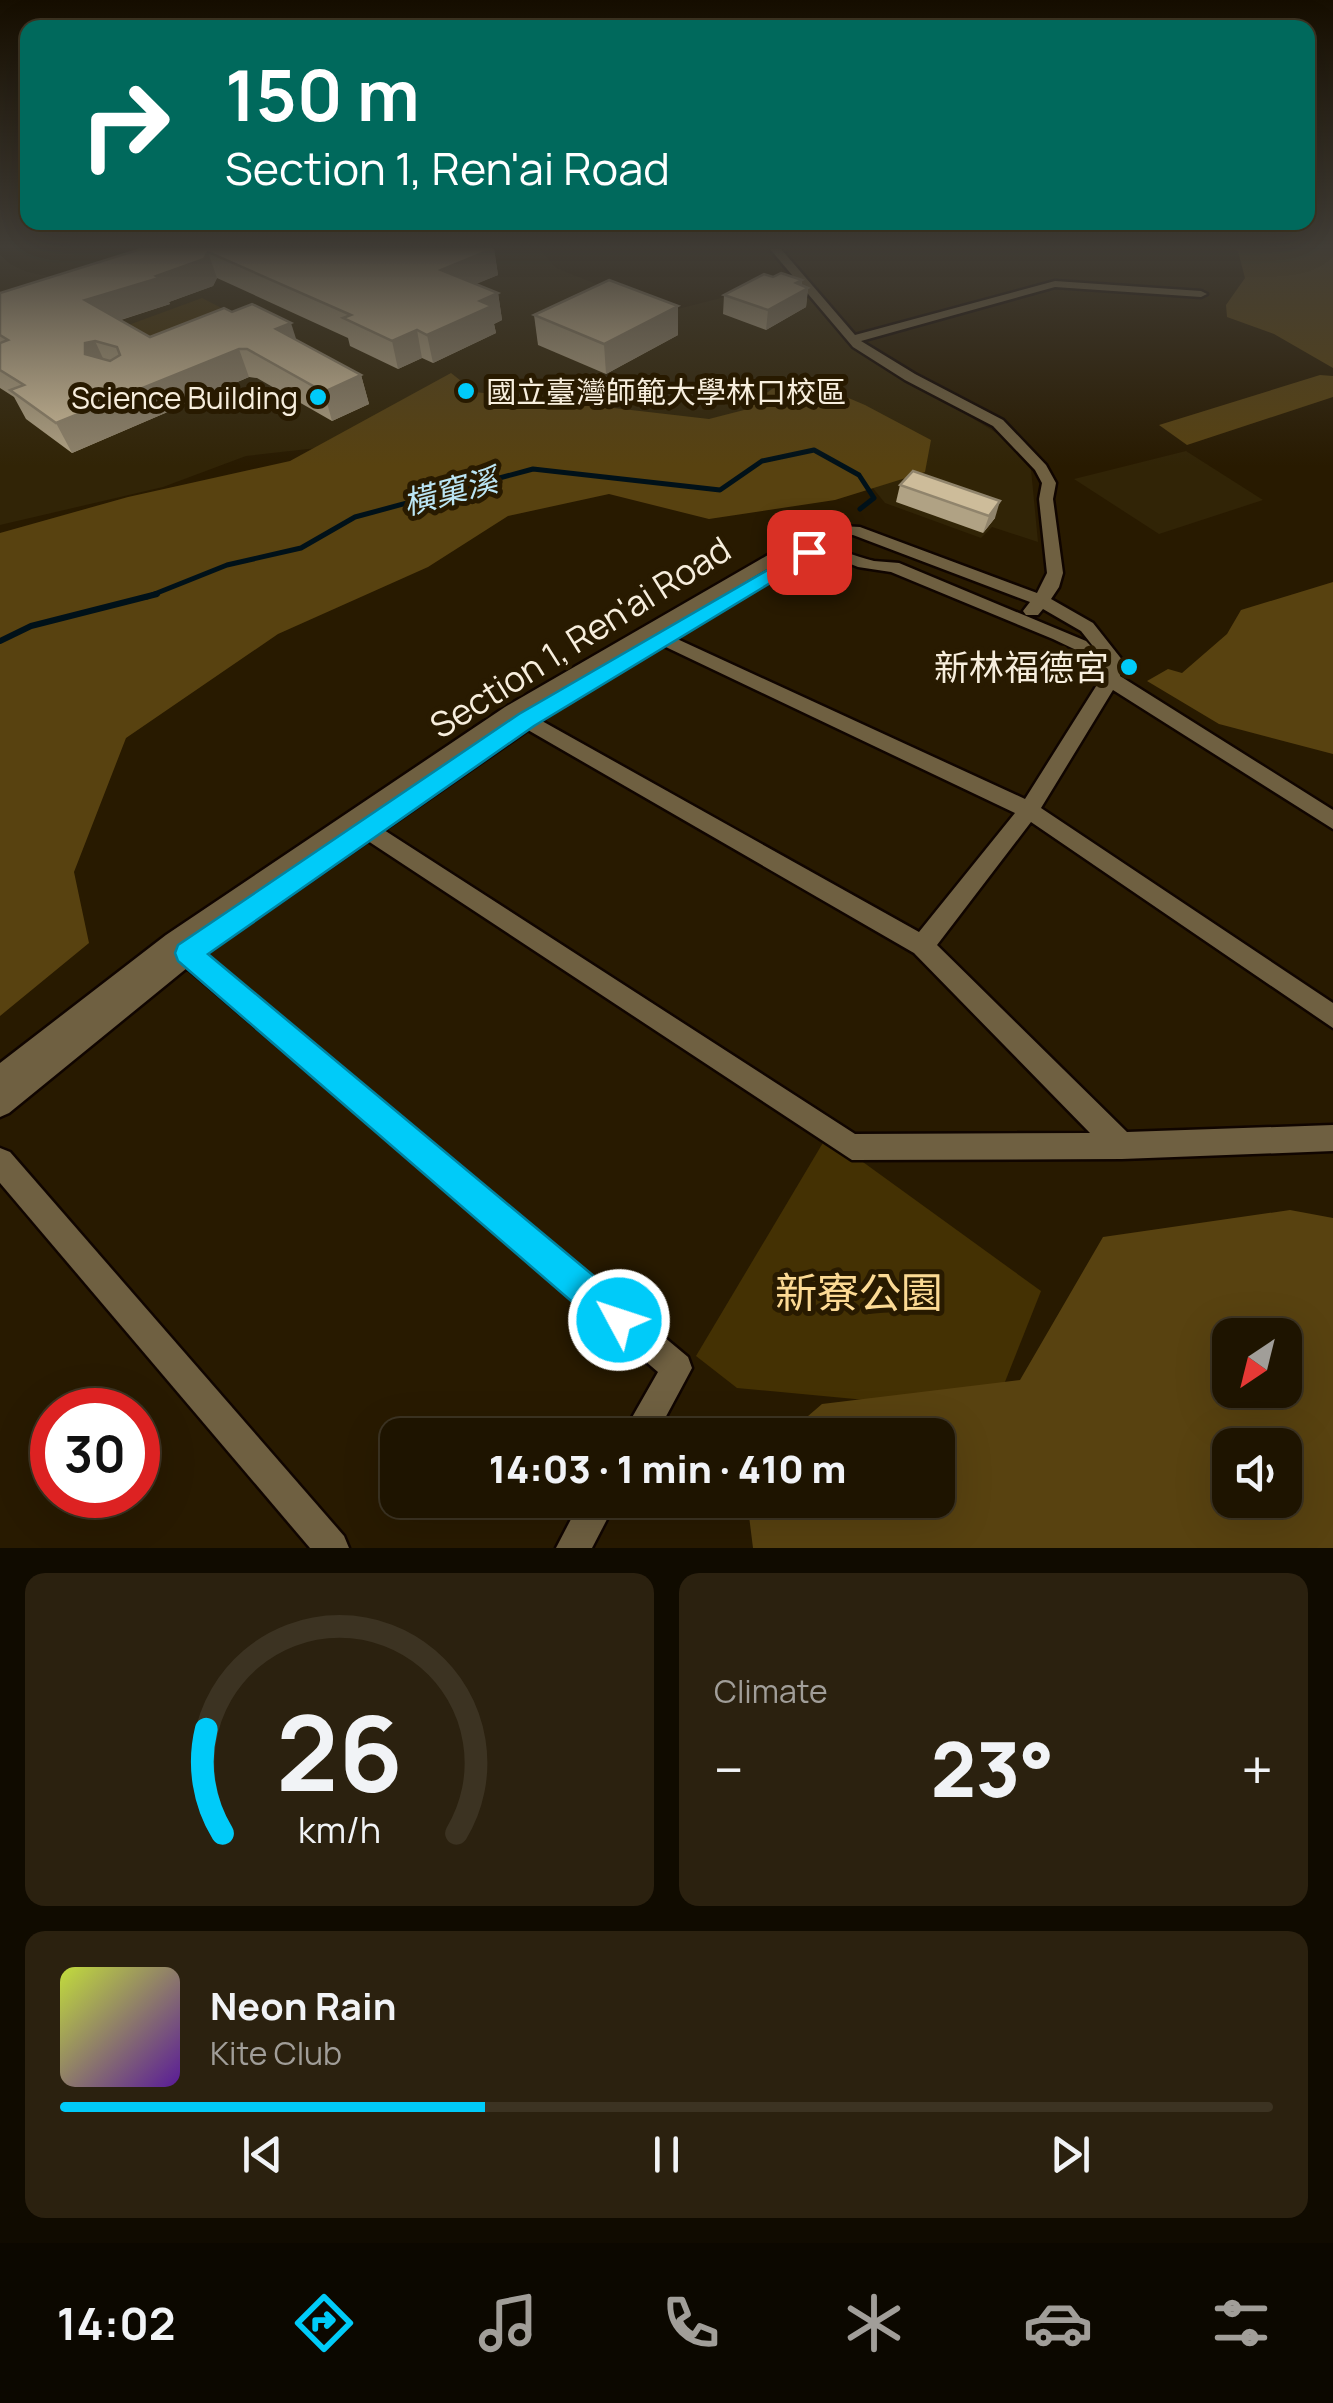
<!DOCTYPE html>
<meta charset="utf-8">
<style>
body{margin:0;font-family:Manrope,"Noto Sans TC",sans-serif;background:#2b210f;color:#f1f3f6;height:100vh;display:flex;flex-direction:column;font-size:38px;white-space:nowrap}
*{box-sizing:border-box;margin:0}
p{font-size:32px;color:#a19e99}
.icon{flex:none;width:55px;height:55px;fill:none;stroke:currentColor;stroke-width:2;stroke-linecap:round;stroke-linejoin:round}
.map{position:relative;height:1548px;overflow:hidden}
.side{display:flex;flex-direction:column;gap:25px;padding:25px;background:#100b00;flex:1}
.side>*{flex:none}
.hud{position:absolute;left:20px;top:20px;width:1295px;height:210px;border-radius:20px;box-shadow:0 10px 40px #0002,0 0 0 2px #3c3322;background:#00695c;color:#fff;overflow:hidden}
.needle{width:65px;rotate:215deg}
.fabs{position:absolute;left:1212px;top:1318px;display:grid;gap:20px}
.fabs a{display:grid;place-items:center;width:90px;height:90px;border-radius:20px;background:#1e1400;box-shadow:0 10px 40px #0002,0 0 0 2px #3c3322;font-size:50px}
.speed{position:absolute;left:30px;top:1388px;display:flex;gap:20px;font-size:50px;font-weight:700;text-align:center}
.speed>*{display:grid;place-content:center;width:130px;height:130px;border-radius:50%;background:#1e1400;box-shadow:0 10px 40px #0002,0 0 0 2px #3c3322;line-height:1}
.speed .limit{border:15px solid #d22;background:#fff;color:#111}
.pin{position:absolute;display:grid;place-items:center;width:85px;height:85px;color:#fff;margin:-42px;border-radius:20px;box-shadow:0 5px 15px #0006}
.me{position:absolute;width:110px;margin:-55px;rotate:310deg;stroke-linejoin:round;filter:drop-shadow(0 0 8px #0008)}
.turn{display:flex;align-items:center;gap:35px;height:210px;padding:0 40px;font-size:45px}
.turn .icon{width:130px;height:130px;stroke-width:2.5}
.turn b{display:block;font-size:70px;line-height:85px}
.big{font-size:75px;font-weight:800;line-height:1.1}
.side .card{flex:1;display:flex;flex-direction:column;justify-content:center;gap:15px;min-width:0;padding:0 35px;border-radius:20px;background:#2b210f}
.side .dial{align-items:center;gap:0}
.dial svg{height:260px;overflow:visible;fill:none;stroke:#3c3322;stroke-width:7;stroke-linecap:round;text-anchor:middle}
.dial text{fill:#f1f3f6;stroke:none}
.song{display:flex;align-items:center;gap:30px}
.cover{width:120px;height:120px;border-radius:15px;background:linear-gradient(135deg,hsl(70 70% 55%),hsl(270 70% 35%))}
.played{height:10px;border-radius:5px;background:linear-gradient(90deg,#00cbf9 35%,#3c3322 35%)}
.keys{display:flex;justify-content:space-around;direction:ltr}
.heat{display:flex;justify-content:space-between;align-items:center;font-size:55px;direction:ltr}
.side .tiles{flex:1;display:grid;gap:25px;grid-template-columns:1fr 1fr}
.card:last-child{grid-column:span 2}
.trip{position:absolute;left:380px;top:1418px;width:575px;height:100px;border-radius:20px;background:#1e1400;box-shadow:0 10px 40px #0002,0 0 0 2px #3c3322;font-weight:800;line-height:100px;text-align:center}
.menu{display:flex;height:160px;justify-content:space-around;align-items:center;background:#0c0800;color:#a19e99}
.menu .icon{width:70px;height:70px}
.menu .current{color:#00cbf9}
.menu b{font-size:45px;color:#f1f3f6}
.map>svg:first-child{display:block}
</style>
<div class="map">
<svg width="1333" height="1548" viewBox="0 0 1333 1548">
<rect width="100%" height="100%" fill="#281a00"/>
<g fill="#312406">
<polygon points="0,249 539,249 556,268 666,312 787,281 795,284 852,343 1006,439 1031,469 1038,542 992,527 981,538 885,503 854,465 399,439 246,456 163,487 0,525"/>
<polygon points="1186,451 1263,500 1159,534 1074,479"/>
</g>
<g fill="#443103">
<polygon points="202,298 249,322 168,354 123,327"/>
<polygon points="827,1136 1041,1291 993,1412 737,1388 696,1356"/>
</g>
<g fill="#584210" fill-rule="evenodd">
<polygon points="1233,249 1333,249 1333,368 1274,334 1227,317 1226,305 1245,278 1238,251"/>
<polygon points="451,373 475,392 709,419 744,410 792,374 865,405 931,440 925,472 835,500 709,519 609,494 508,516 428,567 278,634 126,738 74,872 89,943 0,1016 0,533 128,497 290,461"/>
<polygon points="1320,375 1333,376 1333,397 1187,445 1159,425"/>
<polygon points="1333,582 1333,754 1219,724 1147,681 1168,669 1182,673 1227,634 1241,610"/>
<path d="M1290,1210L1333,1218V1548H753L747,1500H938V1435H786L822,1404L1020,1380L1103,1237ZM1285,1335V1390H1230V1335ZM1285,1445V1500H1230V1445Z"/>
</g>
<g fill="none" stroke-linecap="round" stroke-linejoin="round">
<polyline stroke="#001119" stroke-width="5" points="147,597 227,565 301,548 355,517 533,469 720,490 762,461 814,450 859,475 874,498 860,509"/>
<polyline stroke="#001119" stroke-width="6" points="0,641 31,626 157,594"/>
<g stroke="#100500" stroke-width="5">
<g id="minor">
<path d="M770,249H781L855,335L1055,281L1201,291L1207,294L1201,297L1055,287L861,341L915,374L1003,420L1046,465L1056,483L1053,499L1063,573L1059,587L1051,599L1093,623L1123,661L1120,676L1333,810V829L1113,690L1041,808L1333,1003V1028L1031,822L937,945L1127,1132L1333,1125V1151L1122,1159L852,1160L368,841L205,954L688,1357L692,1368L656,1435H622L658,1372L187,968L9,1113L0,1117V1063L166,935L505,707L820,525L860,527L1037,593L1047,573L1039,499L1042,483L1035,470L993,426L905,380L853,347ZM828,533L853,535L1030,602L1023,611L1026,615H1038L1043,609L1081,631L1104,660L1086,641L899,563C891,562 882,562 874,561C839,553 826,537 789,556ZM819,556H831L858,567L891,572L1053,639L1074,649L1100,680L1025,799L662,632L777,563L778,569L784,570ZM649,639L1015,813L919,932L542,721L554,709L552,704L541,703ZM528,730L914,953L1090,1133L855,1134L384,830Z"/>
<polygon points="0,1148 10,1152 344,1536 349,1548 310,1548 0,1183"/>
<polygon points="581,1500 617,1500 592,1548 556,1548"/>
</g>
</g>
<use href="#minor" fill="#6f6041" fill-rule="evenodd"/>
</g>
<g fill="#b0a284">
<polygon points="141,249 494,249 498,275 475,284 498,293 502,320 494,324 496,333 433,363 422,358 398,369 350,346 348,338 217,278 213,286 169,302 170,304 121,320 150,337 297,340 361,375 369,404 332,421 257,378 249,377 72,453 26,419 14,397 0,388 0,293"/>
<polygon points="773,277 802,280 802,285 808,288 806,307 766,330 723,314 724,295"/>
<polygon points="678,306 678,335 606,374 538,345 534,315"/>
<polygon points="900,485 995,518 983,533 896,502"/>
</g>
<g fill="#90846c">
<polygon points="494,249 498,275 445,297 441,270"/>
<polygon points="208,252 217,278 213,286 169,302 170,304 98,327 85,300 156,276"/>
<polygon points="802,280 801,292 808,288 806,307 766,330 768,310 796,283"/>
<polygon points="498,293 502,320 494,324 496,333 433,363 427,335 480,301"/>
<polygon points="678,306 678,335 606,374 604,344"/>
<polygon points="291,323 300,351 276,329"/>
<polygon points="417,330 422,358 398,369 392,341"/>
<polygon points="95,341 108,369 85,354 85,343"/>
<polygon points="239,349 249,377 72,453 56,423"/>
<polygon points="361,375 369,404 332,421 324,392"/>
<polygon points="1000,501 995,518 983,533 989,516"/>
</g>
<g fill="#cdbc9a" stroke="#90846c" stroke-width="2.5" fill-rule="evenodd">
<path d="M141,249H492L441,270L498,293L480,301L492,306L427,335L417,330L392,341L343,318L351,315L208,252L204,259L156,276L159,278L85,300L150,337L224,308L232,312L252,304L291,323L276,329L361,375L324,392L247,349H239L56,423L10,390L24,385L0,370V343L8,340L0,335V293ZM95,341L117,347L120,355L110,361L85,354V343Z"/>
<polygon points="781,273 802,280 796,283 808,288 768,310 724,295 764,274 773,277"/>
<polygon points="609,280 678,306 604,344 534,315"/>
<polygon points="913,471 1000,501 989,516 900,485"/>
</g>
<linearGradient id="sky" x2="0" y2="1"><stop stop-color="#160e00"/><stop offset="0.53" stop-color="#423e37"/><stop offset="1" stop-color="#423e37" stop-opacity="0"/></linearGradient>
<rect width="1333" height="466" fill="url(#sky)"/>
<polygon fill="#00cbf9" stroke="#0084a2" stroke-width="2.5" points="809,546 818,552 815,556 534,726 208,954 631,1307 636,1320 631,1332 619,1337 607,1332 178,961 175,953 178,945 519,714"/>
<g fill="#00cbf9" stroke="#281a00" stroke-width="4">
<circle cx="466" cy="391" r="10"/>
<circle cx="318" cy="397" r="10"/>
<circle cx="1129" cy="667" r="10"/>
</g>
<g text-anchor="middle" dominant-baseline="central" stroke-width="10" stroke-linejoin="round" paint-order="stroke">
<g font-size="30" fill="#f7eedd" stroke="#281a00" text-anchor="start">
<text x="486" y="391">國立臺灣師範大學林口校區</text>
<text x="298" y="397" text-anchor="end">Science Building</text>
</g>
<g font-size="32" font-style="italic" fill="#bbe5f4" stroke="#281a00">
<text transform="translate(450 491) rotate(-15)">橫窠溪</text>
</g>
<g font-size="35" fill="#f7eedd" stroke="#281a00">
<text transform="translate(580 637) rotate(-32)">Section 1, Ren'ai Road</text>
</g>
<g font-size="35" fill="#f7eedd" stroke="#281a00" text-anchor="end">
<text x="1109" y="667">新林福德宮</text>
</g>
<g font-size="42" fill="#fcda94" stroke="#281a00">
<text x="859" y="1292">新寮公園</text>
</g>
</g>
</svg>
<div class="fabs">
<a><svg class="needle" viewBox="-14 -14 28 28"><path d="M0-13l5 13h-10z" fill="#e53935"/><path d="M0 13l5-13h-10z" fill="#a19e99"/></svg></a>
<a><svg class="icon" aria-label="sound" viewBox="0 0 24 24"><path d="M4 9h4l5-4v14l-5-4H4zM17 9q2 3 0 6"/></svg></a>
</div>
<div class="speed"><div class="limit">30</div></div>
<div class="pin" style="left:809px;top:552px;background:#d93025"><svg class="icon" aria-label="arrive" viewBox="0 0 24 24"><path d="M6 21V4h12l-3 4 3 4H6"/></svg></div>
<svg class="me" style="left:619px;top:1320px" viewBox="-20 -20 40 40"><circle r="17" fill="#00cbf9" stroke="#fff" stroke-width="3"/><path d="M0-11L8 9 0 5-8 9z" fill="#fff"/></svg>
<div class="trip">14:03 · 1 min · 410 m</div>
<div class="hud">
<div class="turn"><svg class="icon" aria-label="right" viewBox="0 0 24 24"><path d="M7 20v-9h11M14 6l5 5-5 5"/></svg><div><b>150 m</b>Section 1, Ren'ai Road</div></div>
</div>
</div>
<section class="side">
<div class="tiles">
<div class="card dial"><svg viewBox="0 0 100 80">
<path d="M14 69A42 42 0 1 1 86 69"/>
<path d="M14 69A42 42 0 0 1 9 37" stroke="#00cbf9"/>
<text x="50" y="56" font-size="32" font-weight="700">26</text>
<text x="50" y="72" font-size="11">km/h</text>
</svg></div>
<div class="card"><p>Climate</p>
<div class="heat"><a>−</a><b class="big">23°</b><a>+</a></div>
</div>
<div class="card">
<div class="song"><i class="cover"></i><div><b>Neon Rain</b><p>Kite Club</p></div></div>
<div class="played"></div>
<div class="keys"><svg class="icon" aria-label="previous" viewBox="0 0 24 24"><path d="M18 5L8 12l10 7zM5 5v14"/></svg><svg class="icon" aria-label="pause" viewBox="0 0 24 24"><path d="M8 5v14M16 5v14"/></svg><svg class="icon" aria-label="next" viewBox="0 0 24 24"><path d="M6 5l10 7-10 7zM19 5v14"/></svg></div>
</div>
</div>
</section>
<nav class="menu">
<b>14:02</b>
<svg class="icon current" aria-label="directions" viewBox="0 0 24 24"><path d="M12 3l9 9-9 9-9-9zM9 14v-3h6M13 9l2 2-2 2"/></svg>
<svg class="icon" aria-label="music" viewBox="0 0 24 24"><path d="M9 18V5l10-2v13"/><circle cx="6" cy="18" r="3"/><circle cx="16" cy="16" r="3"/></svg>
<svg class="icon" aria-label="phone" viewBox="0 0 24 24"><path d="M5 4h4l2 5-3 2q2 4 5 5l2-3 5 2v4C11 20 4 13 5 4z"/></svg>
<svg class="icon" aria-label="climate" viewBox="0 0 24 24"><path d="M12 3v18M4 7l16 10M4 17L20 7"/></svg>
<svg class="icon" aria-label="car" viewBox="0 0 24 24"><path d="M5 17H2v-5l4-1 3-4h7l3 4 3 1v5h-3M9 17h6M6 11h13"/><circle cx="7" cy="17" r="2"/><circle cx="17" cy="17" r="2"/></svg>
<svg class="icon" aria-label="filters" viewBox="0 0 24 24"><path d="M4 7h16M4 17h16"/><circle cx="9" cy="7" r="2"/><circle cx="15" cy="17" r="2"/></svg>
</nav>
